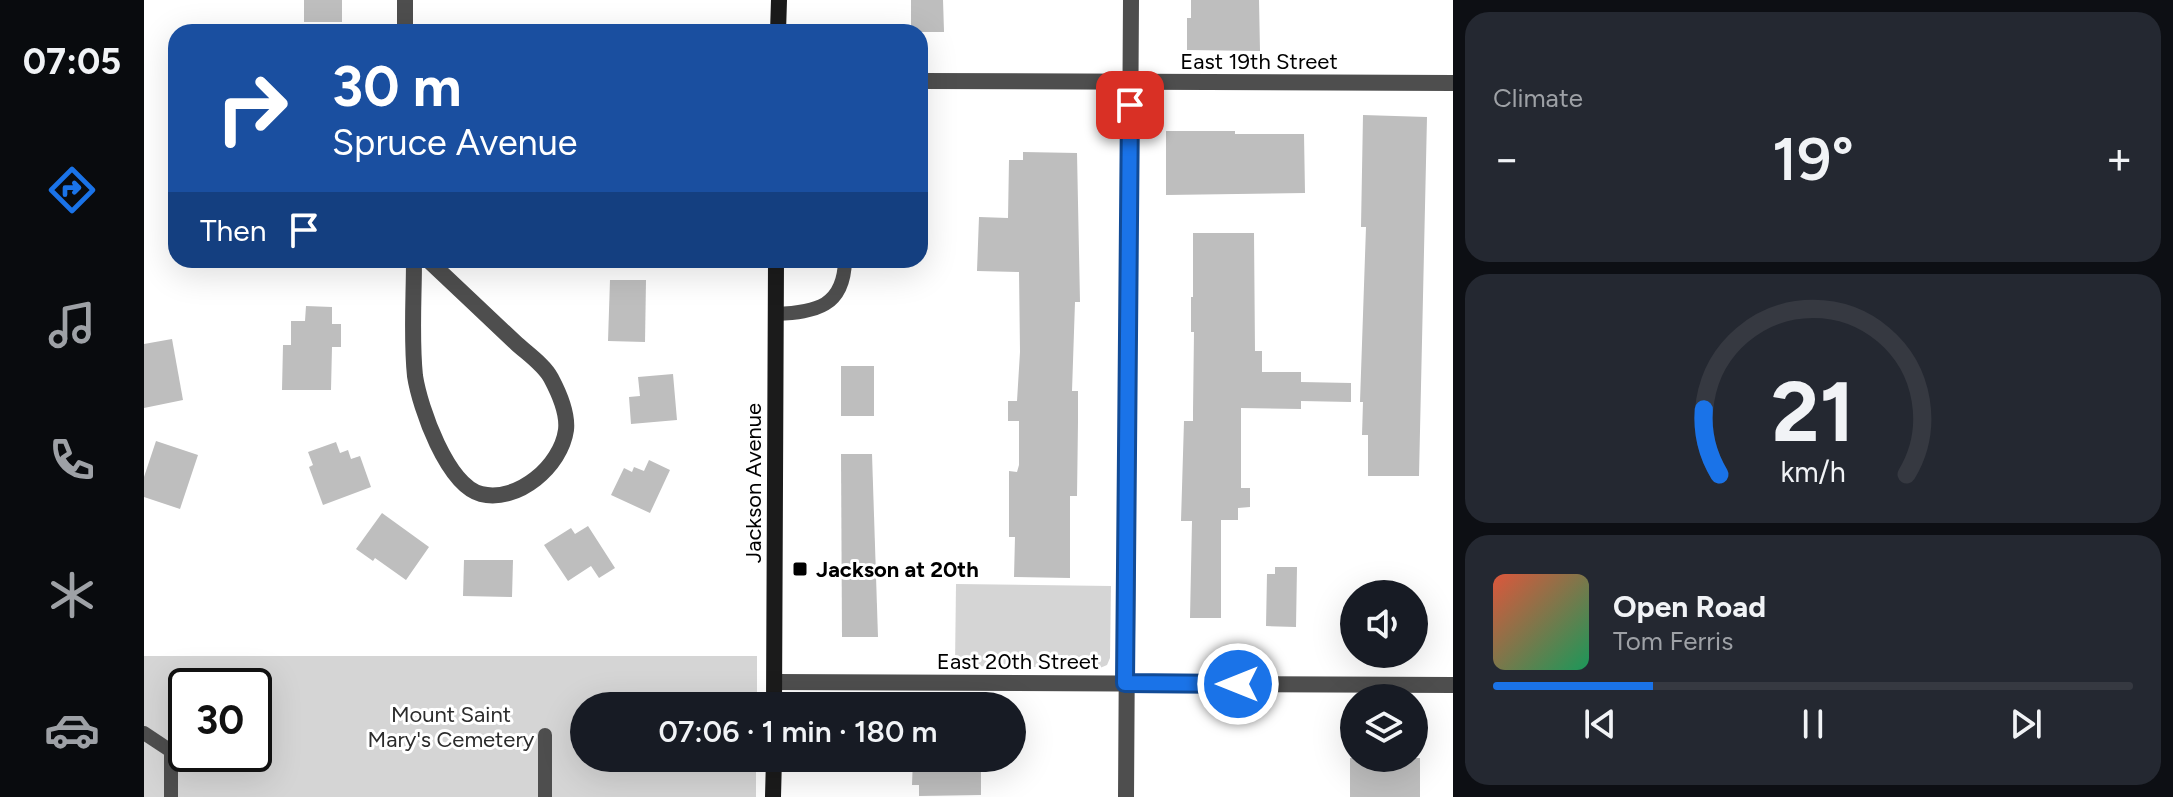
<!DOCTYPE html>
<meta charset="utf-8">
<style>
body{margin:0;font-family:Figtree,sans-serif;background:#242831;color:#f1f3f6;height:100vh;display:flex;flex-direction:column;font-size:30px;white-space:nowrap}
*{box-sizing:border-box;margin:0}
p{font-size:26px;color:#9ea1a6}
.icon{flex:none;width:44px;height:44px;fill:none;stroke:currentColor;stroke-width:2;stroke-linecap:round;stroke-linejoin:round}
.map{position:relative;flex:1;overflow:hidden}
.details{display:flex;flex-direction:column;gap:12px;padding:12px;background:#0d0f14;width:720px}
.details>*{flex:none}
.top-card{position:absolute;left:24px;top:24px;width:760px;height:244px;border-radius:24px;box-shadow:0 8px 32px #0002;background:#1a4fa0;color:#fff;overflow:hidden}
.buttons{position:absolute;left:1196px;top:580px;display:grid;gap:16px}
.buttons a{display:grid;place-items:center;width:88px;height:88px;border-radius:50%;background:#171b24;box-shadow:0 8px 32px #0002;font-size:40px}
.speed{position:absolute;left:24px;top:668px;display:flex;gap:16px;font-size:40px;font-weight:700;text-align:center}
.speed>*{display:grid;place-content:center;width:104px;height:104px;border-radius:50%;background:#171b24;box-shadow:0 8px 32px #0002;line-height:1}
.speed .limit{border:4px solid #111;border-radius:12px;background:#fff;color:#111}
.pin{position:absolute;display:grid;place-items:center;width:68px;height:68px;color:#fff;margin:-34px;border-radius:16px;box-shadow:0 4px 12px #0006}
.me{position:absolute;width:88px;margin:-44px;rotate:270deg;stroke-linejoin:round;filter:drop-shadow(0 0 6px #0008)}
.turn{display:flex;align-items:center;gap:28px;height:168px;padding:0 32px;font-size:36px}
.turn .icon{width:104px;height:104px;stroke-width:2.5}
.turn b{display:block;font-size:56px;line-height:68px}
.then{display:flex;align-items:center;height:76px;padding:0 32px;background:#0003;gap:16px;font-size:30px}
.big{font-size:60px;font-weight:600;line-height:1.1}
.details .card{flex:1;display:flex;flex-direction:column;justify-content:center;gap:12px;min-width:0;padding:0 28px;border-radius:24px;background:#242831}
.details .dial{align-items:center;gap:0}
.dial svg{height:208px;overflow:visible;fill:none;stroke:#363941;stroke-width:7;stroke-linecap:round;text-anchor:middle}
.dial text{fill:#f1f3f6;stroke:none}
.song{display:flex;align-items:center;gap:24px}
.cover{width:96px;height:96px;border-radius:12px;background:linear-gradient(135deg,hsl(10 70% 55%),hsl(150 70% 35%))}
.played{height:8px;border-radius:4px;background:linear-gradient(90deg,#1a73e8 25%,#363941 25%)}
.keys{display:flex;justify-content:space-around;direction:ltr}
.heat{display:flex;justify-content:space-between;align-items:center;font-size:44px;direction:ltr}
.trip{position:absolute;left:426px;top:692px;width:456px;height:80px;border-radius:40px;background:#171b24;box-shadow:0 8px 32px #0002;font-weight:600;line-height:80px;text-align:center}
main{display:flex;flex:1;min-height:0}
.dock{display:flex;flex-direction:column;width:144px;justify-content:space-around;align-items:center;background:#090b0e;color:#9ea1a6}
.dock .icon{width:56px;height:56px}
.dock .on{color:#1a73e8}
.dock b{font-size:36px;color:#f1f3f6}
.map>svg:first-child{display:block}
</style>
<main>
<nav class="dock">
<b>07:05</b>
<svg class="icon on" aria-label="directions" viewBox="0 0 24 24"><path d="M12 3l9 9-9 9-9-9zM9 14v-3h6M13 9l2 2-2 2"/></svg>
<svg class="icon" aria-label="music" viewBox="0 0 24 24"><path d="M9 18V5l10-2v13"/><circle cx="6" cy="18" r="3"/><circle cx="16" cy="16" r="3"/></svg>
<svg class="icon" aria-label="phone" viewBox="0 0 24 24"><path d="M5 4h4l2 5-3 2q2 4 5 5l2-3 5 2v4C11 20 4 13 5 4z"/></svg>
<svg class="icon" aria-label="climate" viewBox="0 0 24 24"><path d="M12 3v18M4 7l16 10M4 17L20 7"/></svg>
<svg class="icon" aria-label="car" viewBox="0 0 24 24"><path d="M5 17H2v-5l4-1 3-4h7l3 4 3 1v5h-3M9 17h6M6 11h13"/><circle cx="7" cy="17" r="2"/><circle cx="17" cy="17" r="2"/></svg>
</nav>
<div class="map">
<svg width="1309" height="797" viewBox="0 0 1309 797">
<rect width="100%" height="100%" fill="#fff"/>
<g fill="#d5d5d5" fill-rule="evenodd">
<polygon points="812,584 967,586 966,658 963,665 956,668 811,666"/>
<path d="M0,656H613V706H440V758H612V797H0ZM42,686H110V754H42Z"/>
</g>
<g fill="#bebebe">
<rect x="160" y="0" width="38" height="22"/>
<polygon points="767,0 799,0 800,32 767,32"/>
<polygon points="1047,0 1115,0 1116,51 1043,50 1043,18 1047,18"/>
<polygon points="1219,115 1283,117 1275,476 1224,476 1224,435 1218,435 1219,402 1216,402 1222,227 1217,227"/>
<polygon points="1022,131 1091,131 1091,134 1160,134 1161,193 1022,195"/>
<polygon points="879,152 933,153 936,302 931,302 928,391 934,391 934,422 933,496 926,496 926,578 870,577 871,537 865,537 865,471 873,472 875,465 875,421 864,421 864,401 873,401 876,352 875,272 833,271 835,217 864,218 865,160 879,160"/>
<polygon points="1049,233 1110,233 1111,351 1118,351 1118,372 1157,372 1157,382 1207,383 1207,402 1157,401 1157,409 1097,408 1097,488 1106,488 1106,507 1094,508 1094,520 1077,520 1077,618 1046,618 1048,521 1037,521 1040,421 1049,421 1049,411 1050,332 1047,332 1047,297 1049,297"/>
<polygon points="466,280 502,280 501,342 464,341"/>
<polygon points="162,306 188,307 188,324 197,324 197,347 188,347 187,390 138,390 139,345 147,345 147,321 161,321"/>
<polygon points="28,339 39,400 0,408 0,344"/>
<rect x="697" y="366" width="33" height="50"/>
<polygon points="529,374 533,420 487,424 485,397 496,396 494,377"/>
<polygon points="12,441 54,455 36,509 0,497 0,477"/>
<polygon points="192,442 196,453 204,450 207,459 216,456 227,487 179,505 165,467 169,465 164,452"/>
<polygon points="697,454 728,454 734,637 698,637"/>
<polygon points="505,460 526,470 506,513 467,495 480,468 488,472 490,467 500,471"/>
<polygon points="238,513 285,547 262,580 231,558 229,561 212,549"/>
<polygon points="444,526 471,568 455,578 447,566 424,581 400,545 427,528 431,534"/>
<polygon points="320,560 369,560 368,597 319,596"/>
<polygon points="1131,567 1153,567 1152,627 1122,626 1123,574 1131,574"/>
<polygon points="769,758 837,758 837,795 775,796 775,785 768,785"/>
<rect x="1206" y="758" width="70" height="39"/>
</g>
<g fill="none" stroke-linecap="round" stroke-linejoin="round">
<g stroke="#4e4e4e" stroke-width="14">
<path d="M632,314C672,312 700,307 701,260"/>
<polyline points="0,733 27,751 27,797"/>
<polyline points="401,735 401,797"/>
</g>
<g stroke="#4e4e4e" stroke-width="16">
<polyline points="261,32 261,0"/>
<polyline points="776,81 1309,83"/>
<path d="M270,260C270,298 267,338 271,376C276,408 303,485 337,494C374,503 417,466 422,430C424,413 415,393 407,378C400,365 384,354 373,344C343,316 314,288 284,260"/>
<polyline points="631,682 1309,685"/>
<polyline points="982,797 987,0"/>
</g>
<g stroke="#1b1b1b" stroke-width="16">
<polyline points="634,32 635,0"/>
<polyline points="630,706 632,260"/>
<polyline points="629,797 630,758"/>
</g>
</g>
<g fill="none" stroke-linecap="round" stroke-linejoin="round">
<g stroke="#114b97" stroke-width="20">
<polyline id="route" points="986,105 981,683 1094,684"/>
</g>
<use href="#route" stroke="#1a73e8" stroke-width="14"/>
</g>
<rect fill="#000" stroke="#fff" stroke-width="3" x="648" y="561" width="16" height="16" rx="4"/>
<g text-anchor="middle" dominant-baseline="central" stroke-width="6" stroke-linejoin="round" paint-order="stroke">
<g font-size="22" fill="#000" stroke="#fff">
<text x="1115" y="61">East 19th Street</text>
<text transform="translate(609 483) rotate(-90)">Jackson Avenue</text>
<text x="874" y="661">East 20th Street</text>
</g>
<g font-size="22" font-weight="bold" fill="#000" stroke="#fff" text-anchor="start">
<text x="672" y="569">Jackson at 20th</text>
</g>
<g font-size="22" fill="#2c2c2c" stroke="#fff">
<text x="307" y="714">Mount Saint<tspan x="307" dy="25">Mary's Cemetery</tspan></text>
</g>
</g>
</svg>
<div class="buttons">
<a><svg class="icon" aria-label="sound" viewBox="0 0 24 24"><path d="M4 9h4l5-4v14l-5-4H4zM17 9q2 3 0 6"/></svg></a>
<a><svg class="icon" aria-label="layers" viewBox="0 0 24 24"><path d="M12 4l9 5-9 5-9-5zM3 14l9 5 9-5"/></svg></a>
</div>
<div class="speed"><div class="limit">30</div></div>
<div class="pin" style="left:986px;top:105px;background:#d93025"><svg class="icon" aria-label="arrive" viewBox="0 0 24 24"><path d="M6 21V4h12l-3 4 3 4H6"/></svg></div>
<svg class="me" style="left:1094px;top:684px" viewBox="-20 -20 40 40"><circle r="17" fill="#1a73e8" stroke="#fff" stroke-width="3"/><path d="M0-11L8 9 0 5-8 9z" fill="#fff"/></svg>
<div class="trip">07:06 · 1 min · 180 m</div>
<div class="top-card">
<div class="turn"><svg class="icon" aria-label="right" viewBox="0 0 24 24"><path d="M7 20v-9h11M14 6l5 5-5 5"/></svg><div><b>30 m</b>Spruce Avenue</div></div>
<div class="then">Then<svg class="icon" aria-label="arrive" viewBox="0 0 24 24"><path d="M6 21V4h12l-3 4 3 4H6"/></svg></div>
</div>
</div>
<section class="details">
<div class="card"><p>Climate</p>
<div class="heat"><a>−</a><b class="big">19°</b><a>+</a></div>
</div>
<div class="card dial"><svg viewBox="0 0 100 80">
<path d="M14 69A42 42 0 1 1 86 69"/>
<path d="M14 69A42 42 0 0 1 8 44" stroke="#1a73e8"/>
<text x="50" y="56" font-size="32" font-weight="700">21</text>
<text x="50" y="72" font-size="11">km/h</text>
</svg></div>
<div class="card">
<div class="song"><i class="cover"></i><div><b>Open Road</b><p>Tom Ferris</p></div></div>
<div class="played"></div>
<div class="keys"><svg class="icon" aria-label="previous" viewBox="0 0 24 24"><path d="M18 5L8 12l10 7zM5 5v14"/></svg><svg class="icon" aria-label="pause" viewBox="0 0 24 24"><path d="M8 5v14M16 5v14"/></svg><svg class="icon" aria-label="next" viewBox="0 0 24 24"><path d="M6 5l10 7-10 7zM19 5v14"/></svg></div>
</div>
</section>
</main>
